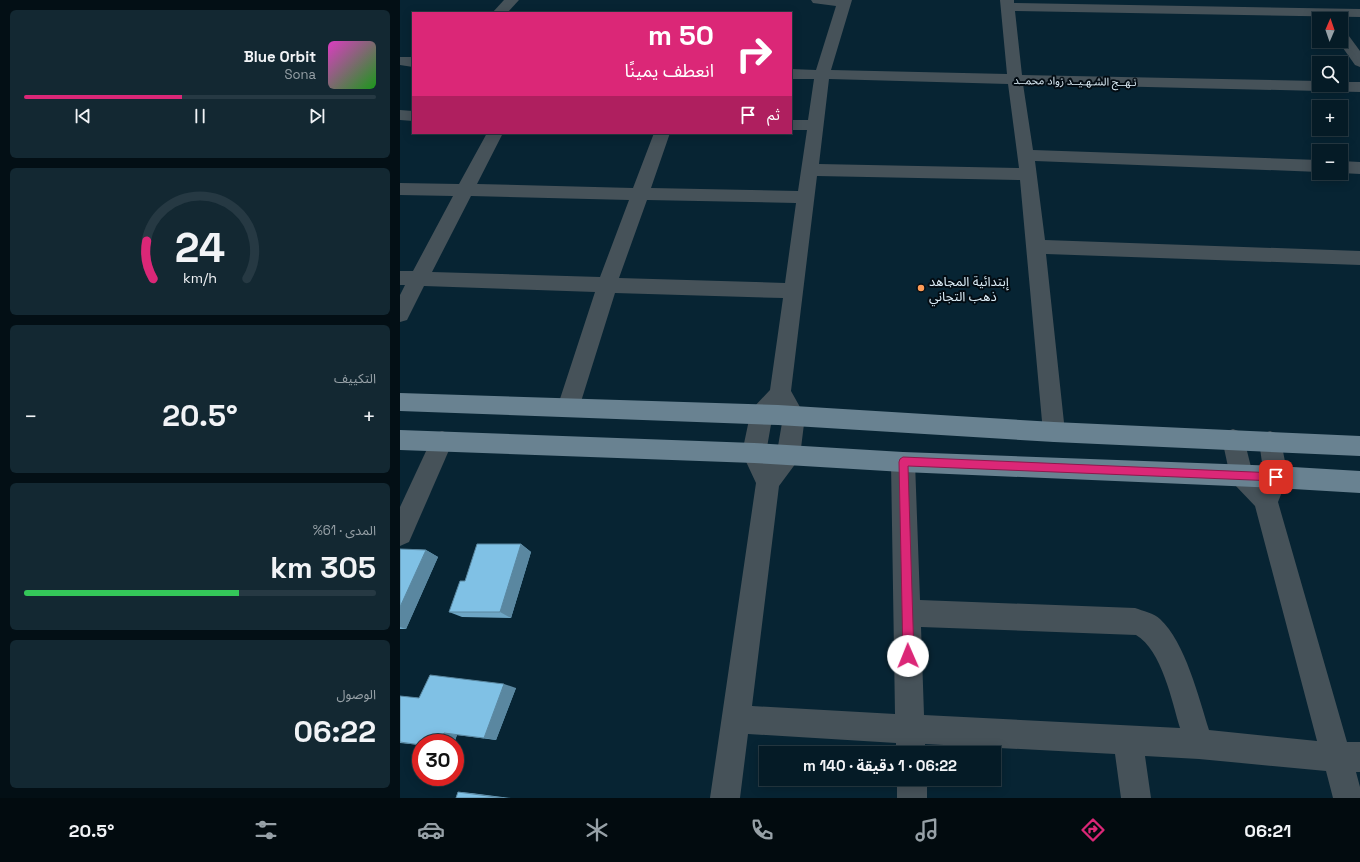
<!DOCTYPE html>
<html lang="ar">
<meta charset="utf-8">
<style>
body{margin:0;font-family:"Space Grotesk","Noto Sans Arabic",sans-serif;background:#132832;color:#f1f3f6;direction:rtl;height:100vh;display:flex;flex-direction:column;font-size:15px;white-space:nowrap}
*{box-sizing:border-box;margin:0}
p{font-size:13px;color:#97a1a7}
.icon{flex:none;width:22px;height:22px;fill:none;stroke:currentColor;stroke-width:2;stroke-linecap:round;stroke-linejoin:round}
.map{position:relative;flex:1;overflow:hidden;direction:ltr}
.panel{display:flex;flex-direction:column;gap:10px;padding:10px;background:#030f15;width:400px}
.panel>*{flex:none}
.guide{position:absolute;left:12px;top:12px;width:380px;height:122px;border-radius:0px;box-shadow:0 2px 10px #0003,0 0 0 1px #263943;direction:rtl;background:#db2777;color:#fff;overflow:hidden}
.needle{width:26px;rotate:2deg}
.tools{position:absolute;left:912px;top:12px;display:grid;gap:8px}
.tools a{display:grid;place-items:center;width:36px;height:36px;border-radius:0px;background:#051b26;box-shadow:0 2px 10px #0003,0 0 0 1px #263943;font-size:20px}
.speed{position:absolute;left:12px;top:734px;display:flex;gap:8px;font-size:20px;font-weight:700;text-align:center}
.speed>*{display:grid;place-content:center;width:52px;height:52px;border-radius:50%;background:#051b26;box-shadow:0 2px 10px #0003,0 0 0 1px #263943;line-height:1}
.speed .limit{border:6px solid #d22;background:#fff;color:#111}
.pin{position:absolute;display:grid;place-items:center;width:34px;height:34px;color:#fff;margin:-17px;border-radius:8px;box-shadow:0 2px 6px #0006}
.me{position:absolute;width:44px;margin:-22px;rotate:359deg;stroke-linejoin:round;filter:drop-shadow(0 0 3px #0008)}
.turn{display:flex;align-items:center;gap:14px;height:84px;padding:0 12px;font-size:18px}
.turn .icon{width:52px;height:52px;stroke-width:2.5}
.turn b{display:block;font-size:28px;line-height:34px}
.then{display:flex;align-items:center;height:38px;padding:0 12px;background:#0003;gap:8px;font-size:15px}
.big{font-size:30px;font-weight:700;line-height:1.1}
.panel .tile{flex:1;display:flex;flex-direction:column;justify-content:center;gap:6px;min-width:0;padding:0 14px;border-radius:6px;background:#132832}
.panel .dial{align-items:center;gap:0}
.dial svg{height:104px;overflow:visible;fill:none;stroke:#263943;stroke-width:7;stroke-linecap:round;text-anchor:middle}
.dial text{fill:#f1f3f6;stroke:none}
.song{display:flex;align-items:center;gap:12px}
.cover{width:48px;height:48px;border-radius:6px;background:linear-gradient(135deg,hsl(310 70% 55%),hsl(120 70% 35%))}
.played{height:4px;border-radius:2px;background:linear-gradient(90deg,#db2777 45%,#263943 45%)}
.keys{display:flex;justify-content:space-around;direction:ltr}
.heat{display:flex;justify-content:space-between;align-items:center;font-size:22px;direction:ltr}
.charge{height:6px;border-radius:3px;background:linear-gradient(90deg,#34c759 61%,#263943 0)}
.trip{position:absolute;left:359px;top:746px;width:242px;height:40px;border-radius:0px;background:#051b26;box-shadow:0 2px 10px #0003,0 0 0 1px #263943;font-weight:700;line-height:40px;text-align:center;direction:rtl}
.dock{display:flex;height:64px;justify-content:space-around;align-items:center;background:#020b0f;color:#97a1a7}
.dock .icon{width:28px;height:28px}
.dock .current{color:#db2777}
.dock b{font-size:18px;color:#f1f3f6}
main{display:flex;flex:1;min-height:0}
.map>svg:first-child{display:block}
</style>
<main>
<div class="map">
<svg width="960" height="798" viewBox="0 0 960 798">
<rect width="100%" height="100%" fill="#072433"/>
<g fill="none" stroke-linecap="round" stroke-linejoin="round">
<g fill="#465259" fill-rule="evenodd">
<polygon points="104,0 119,0 107,13 92,13"/>
<path d="M411,0H452L431,70L607,74L600,0H614V3L960,9V17L615,11L622,75L919,81V85H941V82H960V92L623,84L633,150L919,160V172L635,161L645,240L960,251V265L646,254L665,432L662,439L654,442L646,439L643,432L620,180L417,176L391,391L405,416L400,456L396,463L379,486L352,706L495,714L491,462L495,455L503,452L511,455L515,462L520,600L735,608C743,611 754,613 760,619C785,642 799,698 809,730L917,741L855,506L834,484L830,476L822,439L825,432L833,429L841,432L844,439L852,471L863,481L864,477L859,441L862,434L870,431L878,434L881,441L888,477L878,502L947,742H960V772H956L960,787V798H933L926,771L799,759L745,756L751,798H721L715,754L525,744L526,753H496V743L348,734L340,798H310L356,483L342,453L350,415L353,408L370,390L383,298L215,293L179,408L176,415L168,417L160,415L157,408L195,292L24,286L7,320L0,322V295L5,285H0V271H13L53,196L0,195V183L59,184L87,133H103L77,184L233,188L254,133H270L251,188L398,191L407,130H391V120H408L414,79H391V69L416,70L436,6L413,3ZM429,79L608,84L619,168L419,164ZM71,196L229,200L200,277L32,272ZM247,200L396,203L385,283L219,278ZM379,410L383,417L377,452L370,462L366,453L372,419ZM521,627L736,635C762,650 772,702 780,728L524,715Z"/>
<polygon points="941,31 946,32 960,51 960,67 955,65 938,41 941,41"/>
<polygon points="0,57 13,57 13,67 0,65"/>
<polygon points="0,110 13,111 13,121 0,120"/>
<polygon points="941,161 960,162 960,174 941,173"/>
<polygon points="42,431 50,434 53,441 9,542 0,546 0,507 34,434"/>
<rect x="497" y="779" width="30" height="19"/>
</g>
<g fill="#698291" fill-rule="evenodd">
<polygon points="0,393 378,405 654,422 960,436 960,456 654,442 378,425 0,411"/>
<polygon points="0,430 354,443 503,452 876,466 960,471 960,493 876,488 503,472 354,463 0,450"/>
</g>
</g>
<g fill="#6ea6c5">
<polygon points="121,544 131,552 111,618 62,617 49,612 65,581"/>
<polygon points="0,549 26,550 38,557 6,629 0,629"/>
<polygon points="116,688 96,740 57,735 54,743 21,743 21,745 0,743 0,696 19,698"/>
<polygon points="58,792 71,793 111,798 56,798"/>
</g>
<g fill="#5a87a0">
<polygon points="121,544 131,552 111,618 100,612"/>
<polygon points="26,550 38,557 6,629 0,627 0,607"/>
<polygon points="104,684 116,688 96,740 84,738"/>
<polygon points="44,733 57,735 54,743 40,743"/>
</g>
<g fill="#80c1e5" stroke="#5a87a0">
<polygon points="77,544 121,544 100,612 49,612 60,581 65,581"/>
<polygon points="0,549 26,550 0,607"/>
<polygon points="30,675 104,684 84,738 44,733 40,743 21,743 21,745 0,742 0,696 19,698"/>
<polygon points="58,792 103,798 56,798"/>
</g>
<polygon fill="#db2777" stroke="#8e194d" points="503,457 876,473 880,474 881,477 880,480 876,481 508,466 514,656 512,660 508,662 504,660 503,656 499,462 500,459"/>
<circle fill="#fe9c57" stroke="#030c13" stroke-width="1.5" cx="521" cy="288" r="4"/>
<g text-anchor="middle" dominant-baseline="central" stroke-width="4" stroke-linejoin="round" paint-order="stroke">
<g font-size="11" fill="#dcedf7" stroke="#030c13">
<text transform="translate(675 81) rotate(1)">نـهــج الشـهـيــد زواد محمــد</text>
</g>
<g font-size="13" fill="#dcedf7" stroke="#030c13" text-anchor="start">
<text x="529" y="281">إبتدائية المجاهد<tspan x="529" dy="15">ذهب التجاني</tspan></text>
</g>
</g>
</svg>
<div class="tools">
<a><svg class="needle" viewBox="-14 -14 28 28"><path d="M0-13l5 13h-10z" fill="#e53935"/><path d="M0 13l5-13h-10z" fill="#97a1a7"/></svg></a>
<a><svg class="icon" aria-label="search" viewBox="0 0 24 24"><circle cx="10" cy="10" r="6"/><path d="M15 15l6 6"/></svg></a>
<a>+</a>
<a>−</a>
</div>
<div class="speed"><div class="limit">30</div></div>
<div class="pin" style="left:876px;top:477px;background:#d93025"><svg class="icon" aria-label="arrive" viewBox="0 0 24 24"><path d="M6 21V4h12l-3 4 3 4H6"/></svg></div>
<svg class="me" style="left:508px;top:656px" viewBox="-20 -20 40 40"><circle r="19" fill="#fff"/><path d="M0-13L10 11 0 6-10 11z" fill="#db2777"/></svg>
<div class="trip">06:22 · 1 دقيقة · 140 m</div>
<div class="guide">
<div class="turn"><svg class="icon" aria-label="right" viewBox="0 0 24 24"><path d="M7 20v-9h11M14 6l5 5-5 5"/></svg><div><b>50 m</b>انعطف يمينًا</div></div>
<div class="then">ثم<svg class="icon" aria-label="arrive" viewBox="0 0 24 24"><path d="M6 21V4h12l-3 4 3 4H6"/></svg></div>
</div>
</div>
<section class="panel">
<div class="tile">
<div class="song"><i class="cover"></i><div><b>Blue Orbit</b><p>Sona</p></div></div>
<div class="played"></div>
<div class="keys"><svg class="icon" aria-label="previous" viewBox="0 0 24 24"><path d="M18 5L8 12l10 7zM5 5v14"/></svg><svg class="icon" aria-label="pause" viewBox="0 0 24 24"><path d="M8 5v14M16 5v14"/></svg><svg class="icon" aria-label="next" viewBox="0 0 24 24"><path d="M6 5l10 7-10 7zM19 5v14"/></svg></div>
</div>
<div class="tile dial"><svg viewBox="0 0 100 80">
<path d="M14 69A42 42 0 1 1 86 69"/>
<path d="M14 69A42 42 0 0 1 9 40" stroke="#db2777"/>
<text x="50" y="56" font-size="32" font-weight="700">24</text>
<text x="50" y="72" font-size="11">km/h</text>
</svg></div>
<div class="tile"><p>التكييف</p>
<div class="heat"><a>−</a><b class="big">20.5°</b><a>+</a></div>
</div>
<div class="tile"><p>المدى · 61%</p><b class="big">305 km</b><div class="charge"></div></div>
<div class="tile"><p>الوصول</p><b class="big">06:22</b></div>
</section>
</main>
<nav class="dock">
<b>06:21</b>
<svg class="icon current" aria-label="directions" viewBox="0 0 24 24"><path d="M12 3l9 9-9 9-9-9zM9 14v-3h6M13 9l2 2-2 2"/></svg>
<svg class="icon" aria-label="music" viewBox="0 0 24 24"><path d="M9 18V5l10-2v13"/><circle cx="6" cy="18" r="3"/><circle cx="16" cy="16" r="3"/></svg>
<svg class="icon" aria-label="phone" viewBox="0 0 24 24"><path d="M5 4h4l2 5-3 2q2 4 5 5l2-3 5 2v4C11 20 4 13 5 4z"/></svg>
<svg class="icon" aria-label="climate" viewBox="0 0 24 24"><path d="M12 3v18M4 7l16 10M4 17L20 7"/></svg>
<svg class="icon" aria-label="car" viewBox="0 0 24 24"><path d="M5 17H2v-5l4-1 3-4h7l3 4 3 1v5h-3M9 17h6M6 11h13"/><circle cx="7" cy="17" r="2"/><circle cx="17" cy="17" r="2"/></svg>
<svg class="icon" aria-label="filters" viewBox="0 0 24 24"><path d="M4 7h16M4 17h16"/><circle cx="9" cy="7" r="2"/><circle cx="15" cy="17" r="2"/></svg>
<b>20.5°</b>
</nav>
